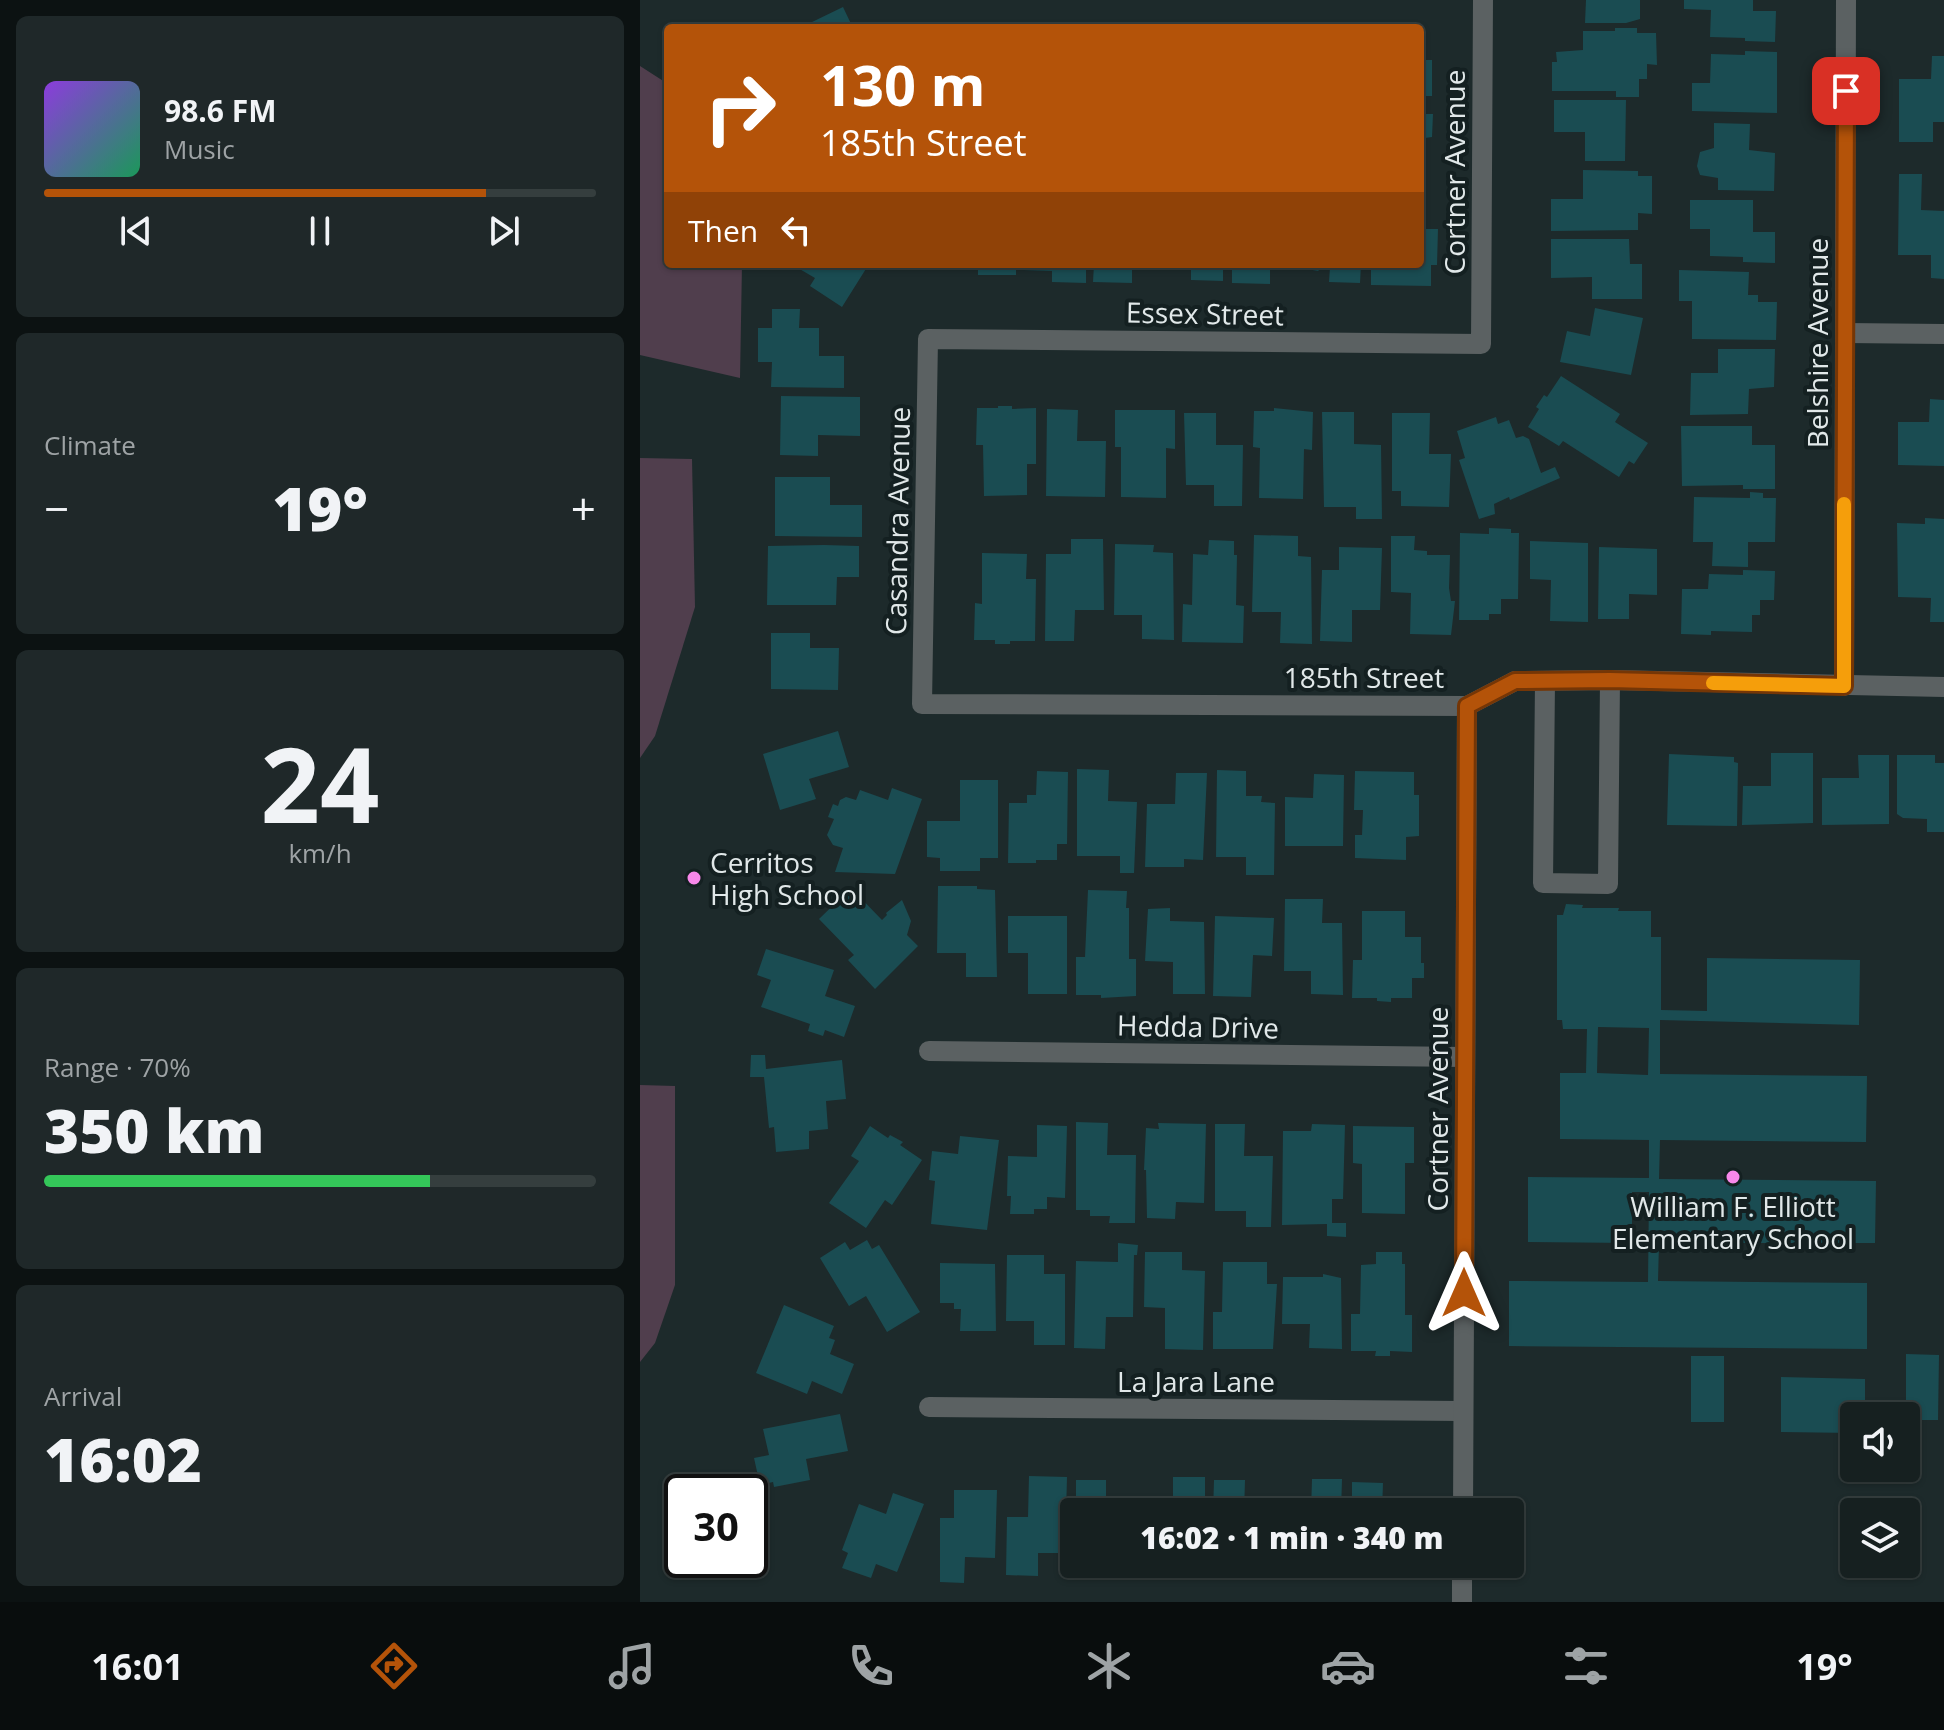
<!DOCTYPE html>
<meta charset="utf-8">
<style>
body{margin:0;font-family:"Open Sans",sans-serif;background:#1f2829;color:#f1f3f6;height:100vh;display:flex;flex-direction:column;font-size:30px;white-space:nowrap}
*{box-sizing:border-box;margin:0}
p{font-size:26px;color:#9ea3a5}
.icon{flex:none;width:44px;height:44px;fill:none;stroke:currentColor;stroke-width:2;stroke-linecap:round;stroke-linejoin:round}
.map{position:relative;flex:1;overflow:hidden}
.side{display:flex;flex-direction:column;gap:16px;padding:16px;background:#0c1212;width:640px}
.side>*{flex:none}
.banner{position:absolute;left:24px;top:24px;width:760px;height:244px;border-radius:8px;box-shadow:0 2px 6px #0004,0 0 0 2px #353e3e;background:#b45309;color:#fff;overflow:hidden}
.buttons{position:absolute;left:1200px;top:1402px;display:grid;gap:16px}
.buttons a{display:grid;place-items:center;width:80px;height:80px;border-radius:8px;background:#162020;box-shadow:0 2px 6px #0004,0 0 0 2px #353e3e;font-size:40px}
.speed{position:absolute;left:24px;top:1474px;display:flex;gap:16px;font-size:40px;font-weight:700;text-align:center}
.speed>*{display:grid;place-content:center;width:104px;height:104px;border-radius:50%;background:#162020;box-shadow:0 2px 6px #0004,0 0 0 2px #353e3e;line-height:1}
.speed .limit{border:4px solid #111;border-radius:12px;background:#fff;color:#111}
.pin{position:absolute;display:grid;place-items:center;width:68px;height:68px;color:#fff;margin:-34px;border-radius:16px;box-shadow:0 4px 12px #0006}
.me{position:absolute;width:88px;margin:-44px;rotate:0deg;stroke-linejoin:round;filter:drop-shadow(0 0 6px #0008)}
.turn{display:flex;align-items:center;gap:28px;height:168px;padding:0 24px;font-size:36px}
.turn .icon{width:104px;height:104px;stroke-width:2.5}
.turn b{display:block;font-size:56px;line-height:68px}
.then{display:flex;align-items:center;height:76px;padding:0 24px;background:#0003;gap:16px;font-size:30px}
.big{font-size:60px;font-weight:800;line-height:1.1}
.side .widget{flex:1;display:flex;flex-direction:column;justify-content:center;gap:12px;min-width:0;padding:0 28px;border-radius:12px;background:#1f2829}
.side .dial{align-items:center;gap:0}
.dial b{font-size:104px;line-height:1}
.song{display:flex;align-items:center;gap:24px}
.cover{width:96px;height:96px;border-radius:12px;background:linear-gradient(135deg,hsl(270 70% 55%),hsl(150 70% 35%))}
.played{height:8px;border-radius:4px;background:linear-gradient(90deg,#b45309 80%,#353e3e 80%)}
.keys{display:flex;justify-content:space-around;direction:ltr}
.heat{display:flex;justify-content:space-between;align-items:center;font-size:44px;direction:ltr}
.charge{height:12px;border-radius:6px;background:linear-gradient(90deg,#34c759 70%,#353e3e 0)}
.trip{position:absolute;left:420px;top:1498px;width:464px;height:80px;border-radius:8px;background:#162020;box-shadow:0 2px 6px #0004,0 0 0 2px #353e3e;font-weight:800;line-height:80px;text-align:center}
.tab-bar{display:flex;height:128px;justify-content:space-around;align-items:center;background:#090d0d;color:#9ea3a5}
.tab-bar .icon{width:56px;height:56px}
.tab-bar .on{color:#b45309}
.tab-bar b{font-size:36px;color:#f1f3f6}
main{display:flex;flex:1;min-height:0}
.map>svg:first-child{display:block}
</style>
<main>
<section class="side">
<div class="widget">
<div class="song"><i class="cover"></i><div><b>98.6 FM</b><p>Music</p></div></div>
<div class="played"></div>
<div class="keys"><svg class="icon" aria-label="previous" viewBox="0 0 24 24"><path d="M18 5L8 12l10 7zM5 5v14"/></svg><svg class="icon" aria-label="pause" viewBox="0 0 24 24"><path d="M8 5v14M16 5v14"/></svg><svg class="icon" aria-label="next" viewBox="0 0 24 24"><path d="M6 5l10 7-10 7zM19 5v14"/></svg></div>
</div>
<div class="widget"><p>Climate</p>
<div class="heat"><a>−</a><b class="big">19°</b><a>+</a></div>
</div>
<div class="widget dial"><b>24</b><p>km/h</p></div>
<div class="widget"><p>Range · 70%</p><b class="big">350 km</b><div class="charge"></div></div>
<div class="widget"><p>Arrival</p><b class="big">16:02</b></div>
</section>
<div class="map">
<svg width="1304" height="1602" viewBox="0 0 1304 1602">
<rect width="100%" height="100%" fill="#1d2a2b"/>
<g fill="#503e4d">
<polygon points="0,66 28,84 28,264 102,264 100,378 0,355"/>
<polygon points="0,458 52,459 55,607 15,736 0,758"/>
<polygon points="0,1085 35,1086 35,1285 15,1343 0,1362"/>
</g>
<g fill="#1a4c52" fill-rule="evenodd">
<polygon points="946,0 1000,0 1000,19 986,23 945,23"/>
<polygon points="1044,0 1113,0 1113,11 1136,11 1135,42 1105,41 1105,38 1070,37 1071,10 1044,9"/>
<polygon points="203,7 213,28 162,28 170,23"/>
<polygon points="975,28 997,28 997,33 1016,33 1017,65 1007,64 1007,79 999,79 999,97 976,97 976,91 912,91 912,62 917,62 916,52 943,50 943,31 975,31"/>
<polygon points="1105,51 1137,52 1137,113 1052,111 1052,83 1070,83 1071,54 1105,55"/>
<polygon points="1292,56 1304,56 1304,122 1293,122 1293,142 1259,142 1259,79 1291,79"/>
<polygon points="780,60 792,60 792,96 785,96 785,114 793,114 792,137 785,138 785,146 780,146"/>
<polygon points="914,100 986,100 985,161 945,161 945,132 914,132"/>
<polygon points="1074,123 1110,124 1109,150 1135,153 1134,191 1078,190 1078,178 1060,175 1057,166 1060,152 1074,148"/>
<polygon points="943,170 998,171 998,176 1012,176 1012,214 998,213 998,230 911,231 911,199 943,199"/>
<polygon points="1259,174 1282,174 1281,210 1304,211 1304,279 1291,278 1291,255 1258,255"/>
<polygon points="780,198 784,198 784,229 798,229 797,265 791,265 791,286 731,285 731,264 780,264"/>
<polygon points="1050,200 1113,200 1113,232 1135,232 1135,263 1103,262 1103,257 1070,256 1070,229 1050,229"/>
<polygon points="911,239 989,239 990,264 1002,264 1002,299 952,299 952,277 911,278"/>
<polygon points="151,264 229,264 202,307 170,286 175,278"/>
<rect x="338" y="264" width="38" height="11"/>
<polygon points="384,264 446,264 446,283 412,282 412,271 383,270"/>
<polygon points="454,264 492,264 492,283 453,282"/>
<polygon points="551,264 583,264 583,281 551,280"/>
<polygon points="592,264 630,264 630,284 592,283"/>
<polygon points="662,264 721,264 720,283 689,282 690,267 682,267 678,271 667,269"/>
<polygon points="1039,270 1109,272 1108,295 1118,295 1118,302 1137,302 1136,340 1052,339 1052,301 1039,301"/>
<polygon points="955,308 1003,318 991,375 920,362 927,331 950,336"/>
<polygon points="132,309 160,309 159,328 179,328 179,356 204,356 204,388 131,387 132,362 118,362 118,328 132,328"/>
<polygon points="1078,349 1135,349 1134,387 1109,389 1108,414 1050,415 1051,373 1078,373"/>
<polygon points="921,376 980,414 975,422 1008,443 994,464 989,461 979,477 923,441 919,446 888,427 899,409 896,407 904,395 907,397"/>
<polygon points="141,396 220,397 220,436 178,435 178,456 140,455"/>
<polygon points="1290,399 1304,400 1304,466 1258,465 1258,422 1289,422"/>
<polygon points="358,406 372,406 372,409 396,408 396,464 387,464 387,495 344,496 343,445 336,445 337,408 358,408"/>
<polygon points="634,408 673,412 672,450 664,449 663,499 619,498 620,448 613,447 614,411 634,411"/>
<polygon points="407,409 438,410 437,441 466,441 465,497 406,496"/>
<polygon points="475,410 535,410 535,449 526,448 526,498 481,497 481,447 475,447"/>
<polygon points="682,412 714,412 714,444 741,445 742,519 716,519 716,507 684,507"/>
<polygon points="544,413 576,413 576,445 603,445 602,506 574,506 574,485 546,485"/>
<polygon points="752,413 790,413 789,454 811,454 809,507 761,506 761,491 752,491"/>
<polygon points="856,417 858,424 869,420 876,438 883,436 889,439 901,473 915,467 920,478 870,500 869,497 854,504 855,514 839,519 819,460 825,458 817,431"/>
<polygon points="1041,426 1112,426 1112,445 1135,445 1135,489 1103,489 1103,485 1042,486"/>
<polygon points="135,477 190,477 190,505 222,505 222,537 135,536"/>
<polygon points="1110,492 1123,493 1123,498 1136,498 1135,542 1108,542 1108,567 1072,566 1073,542 1053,542 1054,497 1110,498"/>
<polygon points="1285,518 1304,519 1304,622 1290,622 1291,598 1258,597 1257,523 1285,524"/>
<polygon points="849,528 871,529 871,533 879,533 878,599 861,599 861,614 849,614 849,620 819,620 820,533 849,534"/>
<polygon points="614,535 658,536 658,556 671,557 672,644 640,643 641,612 612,612"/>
<polygon points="751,536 775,536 774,550 787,551 787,555 810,555 809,588 811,601 815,601 811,635 770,634 771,593 751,592"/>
<polygon points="431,539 463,539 464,610 435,610 434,641 405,641 406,554 431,554"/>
<polygon points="569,540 594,541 594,555 597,555 596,605 604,606 603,643 542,642 543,604 552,605 553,554 568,555"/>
<polygon points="890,541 948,543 948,622 910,621 911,580 890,579"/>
<polygon points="475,544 514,545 513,552 533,553 534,640 502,639 502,615 474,615"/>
<polygon points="184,545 219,546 219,577 197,577 196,605 127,605 128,546"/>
<polygon points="699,547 742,548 740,610 712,610 712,642 680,641 682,570 699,570"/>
<polygon points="959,547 1017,549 1017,595 989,594 989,619 958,619"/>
<polygon points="342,553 387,554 386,579 396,579 395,641 370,641 370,644 355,644 355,640 334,640 335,603 342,604"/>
<polygon points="1103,570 1135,571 1134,600 1120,600 1120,615 1112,615 1112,632 1071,631 1071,635 1041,634 1042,589 1068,589 1069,574 1103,575"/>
<polygon points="131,633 170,633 170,648 199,648 198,690 131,689"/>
<polygon points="198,731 209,767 169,779 176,799 140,810 123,754"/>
<polygon points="1131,753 1173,753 1173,823 1102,825 1103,786 1131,786"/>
<polygon points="1029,754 1094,757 1094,762 1098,763 1097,826 1027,825"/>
<polygon points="1218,755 1249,755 1249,824 1182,825 1182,778 1219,778"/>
<polygon points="1257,755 1295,755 1295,763 1304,763 1304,832 1287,832 1287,819 1263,818 1257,814"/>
<polygon points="437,769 469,770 468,801 497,802 494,873 480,873 480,856 437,856"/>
<polygon points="577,770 606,771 606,796 622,796 621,802 635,803 634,875 606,875 606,857 576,857"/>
<polygon points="397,771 428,772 427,844 417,844 417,860 396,860 396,863 368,863 369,803 387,803 387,795 396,795"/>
<polygon points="715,771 774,772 774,795 779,795 779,836 766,837 766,860 715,858 715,835 722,835 723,810 714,810"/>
<polygon points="536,773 567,773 563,860 544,859 544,867 505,867 507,804 535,804"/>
<polygon points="674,774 704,775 703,846 645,846 645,797 673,798"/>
<polygon points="320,780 358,780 358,858 340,858 340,871 300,871 300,858 287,857 287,821 320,821"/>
<polygon points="252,788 282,799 255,874 195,872 203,848 193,845 187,835 194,819 188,817 193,804 198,806 200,800 206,797 216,800 220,790 248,800"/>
<polygon points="298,886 337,886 337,889 355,890 357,977 326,977 326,953 297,953"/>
<polygon points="211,888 242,920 247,915 246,913 262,900 271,921 267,935 278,946 235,989 208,960 214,955 179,919"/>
<polygon points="448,890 487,891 486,908 489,908 489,959 496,959 496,996 461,998 461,995 436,995 436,957 445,957"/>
<polygon points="645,899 683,899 682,923 702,923 703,995 671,994 671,971 644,971"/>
<path d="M926,904L943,905L942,908H979L978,911H1011V937H1021V1010L1067,1011V958L1220,960L1219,1025L1020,1020V1074L1227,1076L1226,1142L1020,1140L1019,1179L1236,1181L1235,1243H1019L1018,1281L1227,1283V1349L869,1346V1281L1008,1282L1009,1192H992V1243L888,1242V1177L1009,1178V1140L920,1139V1073H946L947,1029H923L922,1020H917V915H923ZM958,1027L1009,1028L1008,1075L957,1073Z"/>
<polygon points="530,908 530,921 564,922 565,994 533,994 533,962 505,961 508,909"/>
<polygon points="722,911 765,911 765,937 781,937 781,963 784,963 784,978 772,978 772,998 751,998 751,1002 737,1001 737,998 712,998 713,960 722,960"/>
<polygon points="368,916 427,916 427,994 388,994 388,953 368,953"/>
<polygon points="575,916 634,918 632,956 613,955 611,997 573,996"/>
<polygon points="126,949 194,970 185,996 215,1006 204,1037 185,1030 183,1036 168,1031 170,1024 121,1007 131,980 117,975"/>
<polygon points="111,1055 125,1055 126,1069 202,1060 206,1099 186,1101 188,1129 169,1131 169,1149 136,1152 134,1127 129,1128 124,1077 110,1077"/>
<polygon points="436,1122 468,1123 467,1155 496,1155 495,1223 469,1223 470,1216 450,1216 450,1210 436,1210"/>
<polygon points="518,1123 566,1124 564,1203 536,1202 535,1219 507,1218 506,1170 504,1170 506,1128 519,1129"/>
<polygon points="575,1124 605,1124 604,1156 633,1156 631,1227 606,1227 606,1211 575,1211"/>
<polygon points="672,1124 705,1125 703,1199 692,1199 692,1223 706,1223 706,1237 687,1236 687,1224 642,1225 643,1131 671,1131"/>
<polygon points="397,1125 427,1126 425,1198 407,1197 407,1209 394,1209 394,1214 370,1214 371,1196 367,1196 368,1156 397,1157"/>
<polygon points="230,1126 248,1138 250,1135 263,1142 260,1145 282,1160 252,1205 245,1200 226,1228 189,1203 219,1161 211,1156"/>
<polygon points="713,1126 774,1127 774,1163 765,1163 765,1214 722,1213 722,1164 713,1163"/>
<polygon points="320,1136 359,1140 347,1230 291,1224 295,1181 289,1180 292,1151 318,1154"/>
<polygon points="227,1240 232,1249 239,1245 280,1312 247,1332 226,1296 209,1306 180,1258 205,1242 210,1250"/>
<polygon points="478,1243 498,1245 497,1255 494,1255 493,1317 466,1317 465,1349 434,1348 436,1261 478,1262"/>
<polygon points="505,1252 542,1252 542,1270 565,1271 563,1350 525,1349 525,1308 504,1307"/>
<polygon points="736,1252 762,1252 762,1264 765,1264 765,1315 772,1315 772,1352 750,1351 750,1356 735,1356 736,1351 711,1351 711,1314 720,1314 721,1265 736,1264"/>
<polygon points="367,1255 404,1255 404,1274 425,1274 425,1345 394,1345 394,1321 366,1321"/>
<polygon points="583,1262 627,1262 627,1284 637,1284 633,1349 573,1349 573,1312 582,1312"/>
<polygon points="300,1263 355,1264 356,1331 320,1331 321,1309 314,1309 314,1303 300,1303"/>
<polygon points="683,1274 701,1278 702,1349 669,1348 670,1324 642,1324 643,1277 683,1277"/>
<polygon points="144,1305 194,1326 189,1338 195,1340 190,1354 214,1364 202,1394 172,1381 167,1394 116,1373"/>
<polygon points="1266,1354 1299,1355 1298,1420 1266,1420"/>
<rect x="1051" y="1356" width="33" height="66"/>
<polygon points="1141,1377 1225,1379 1225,1416 1214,1416 1214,1433 1141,1432"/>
<polygon points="200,1414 208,1451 166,1459 170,1480 134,1487 133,1482 120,1485 114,1458 129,1455 123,1429"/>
<polygon points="389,1476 427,1477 425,1553 398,1553 398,1576 366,1575 367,1517 388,1517"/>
<rect x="533" y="1477" width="32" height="35"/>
<polygon points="672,1479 702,1479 701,1512 671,1512"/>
<polygon points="436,1480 466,1480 466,1502 495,1502 495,1512 436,1512"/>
<polygon points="574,1480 605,1480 604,1512 573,1512"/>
<polygon points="712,1482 743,1483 742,1512 712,1512"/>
<polygon points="314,1490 357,1490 355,1558 325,1557 324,1583 300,1582 300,1518 314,1518"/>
<polygon points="253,1493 284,1504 257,1572 236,1564 231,1578 202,1568 208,1553 202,1550 219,1504 246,1514"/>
<rect x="467" y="1564" width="27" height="3"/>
<polygon points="574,1564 633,1564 633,1575 596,1574 596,1568 574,1569"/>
<rect x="669" y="1564" width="31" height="3"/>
</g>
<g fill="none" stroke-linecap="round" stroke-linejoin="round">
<g stroke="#5b6162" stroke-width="20">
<polyline points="843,0 841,344 288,339 282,704 827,706 875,681 970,680 1304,687"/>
<polyline points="1205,333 1304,334"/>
<polyline points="905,681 903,883 968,884 970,680"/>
<polyline points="1204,686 1206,0"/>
<polyline points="289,1051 825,1057"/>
<polyline points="289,1407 823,1411"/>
<polyline points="823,1512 827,706"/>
<polyline points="822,1602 822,1564"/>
</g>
</g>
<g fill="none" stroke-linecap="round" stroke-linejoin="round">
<g stroke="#753606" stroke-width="20">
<polyline id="route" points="824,1293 827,706 875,681 970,680 1204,686 1206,91"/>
</g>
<use href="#route" stroke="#b45309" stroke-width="14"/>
<polyline stroke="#f59e0b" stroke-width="14" points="1073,683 1204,686 1204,504"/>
</g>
<g fill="#f888ea" stroke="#142021" stroke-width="3">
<circle cx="54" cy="878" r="8"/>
<circle cx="1093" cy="1177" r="8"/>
</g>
<g text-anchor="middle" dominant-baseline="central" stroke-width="8" stroke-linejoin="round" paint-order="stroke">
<g font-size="28" fill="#e1e8e9" stroke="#142021">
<text transform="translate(814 172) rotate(-90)">Cortner Avenue</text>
<text transform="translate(565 313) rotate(1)">Essex Street</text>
<text transform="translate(1177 343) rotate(-90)">Belshire Avenue</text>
<text transform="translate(257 521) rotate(-89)">Casandra Avenue</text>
<text x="724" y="677">185th Street</text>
<text transform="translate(558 1026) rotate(1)">Hedda Drive</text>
<text transform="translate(797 1109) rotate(-90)">Cortner Avenue</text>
<text x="556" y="1381">La Jara Lane</text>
</g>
<g font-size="28" fill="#e1e8e9" stroke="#142021" text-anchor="start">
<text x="70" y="862">Cerritos<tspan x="70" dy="32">High School</tspan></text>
<text x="1093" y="1206" text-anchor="middle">William F. Elliott<tspan x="1093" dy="32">Elementary School</tspan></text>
</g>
</g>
</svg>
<div class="buttons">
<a><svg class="icon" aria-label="sound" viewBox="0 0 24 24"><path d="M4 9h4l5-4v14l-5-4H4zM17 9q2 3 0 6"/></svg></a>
<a><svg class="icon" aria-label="layers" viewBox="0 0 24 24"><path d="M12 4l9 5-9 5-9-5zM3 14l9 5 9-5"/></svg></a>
</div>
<div class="speed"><div class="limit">30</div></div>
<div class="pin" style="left:1206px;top:91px;background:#d93025"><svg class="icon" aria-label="arrive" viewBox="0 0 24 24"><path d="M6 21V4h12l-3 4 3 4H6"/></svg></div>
<svg class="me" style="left:824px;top:1293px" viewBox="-20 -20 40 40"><path d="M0-17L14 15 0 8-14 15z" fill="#b45309" stroke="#fff" stroke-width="4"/></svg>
<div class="trip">16:02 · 1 min · 340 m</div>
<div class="banner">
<div class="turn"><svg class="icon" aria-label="right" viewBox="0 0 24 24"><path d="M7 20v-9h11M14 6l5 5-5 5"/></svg><div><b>130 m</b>185th Street</div></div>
<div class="then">Then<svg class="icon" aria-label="left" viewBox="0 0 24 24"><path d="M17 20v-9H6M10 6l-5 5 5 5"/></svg></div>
</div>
</div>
</main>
<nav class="tab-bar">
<b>16:01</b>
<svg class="icon on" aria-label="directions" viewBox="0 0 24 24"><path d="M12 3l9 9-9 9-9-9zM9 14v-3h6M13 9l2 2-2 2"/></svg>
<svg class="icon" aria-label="music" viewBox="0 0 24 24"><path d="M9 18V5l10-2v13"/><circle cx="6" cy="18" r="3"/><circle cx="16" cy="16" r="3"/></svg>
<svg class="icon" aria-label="phone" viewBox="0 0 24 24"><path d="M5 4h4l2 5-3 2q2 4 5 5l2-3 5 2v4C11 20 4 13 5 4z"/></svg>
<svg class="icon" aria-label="climate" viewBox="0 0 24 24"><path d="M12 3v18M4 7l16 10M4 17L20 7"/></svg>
<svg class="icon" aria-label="car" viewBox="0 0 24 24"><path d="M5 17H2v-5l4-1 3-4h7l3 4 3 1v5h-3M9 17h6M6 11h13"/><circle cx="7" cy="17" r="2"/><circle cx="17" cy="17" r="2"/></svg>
<svg class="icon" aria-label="filters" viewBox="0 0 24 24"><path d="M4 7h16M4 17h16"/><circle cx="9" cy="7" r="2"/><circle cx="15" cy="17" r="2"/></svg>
<b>19°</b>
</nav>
